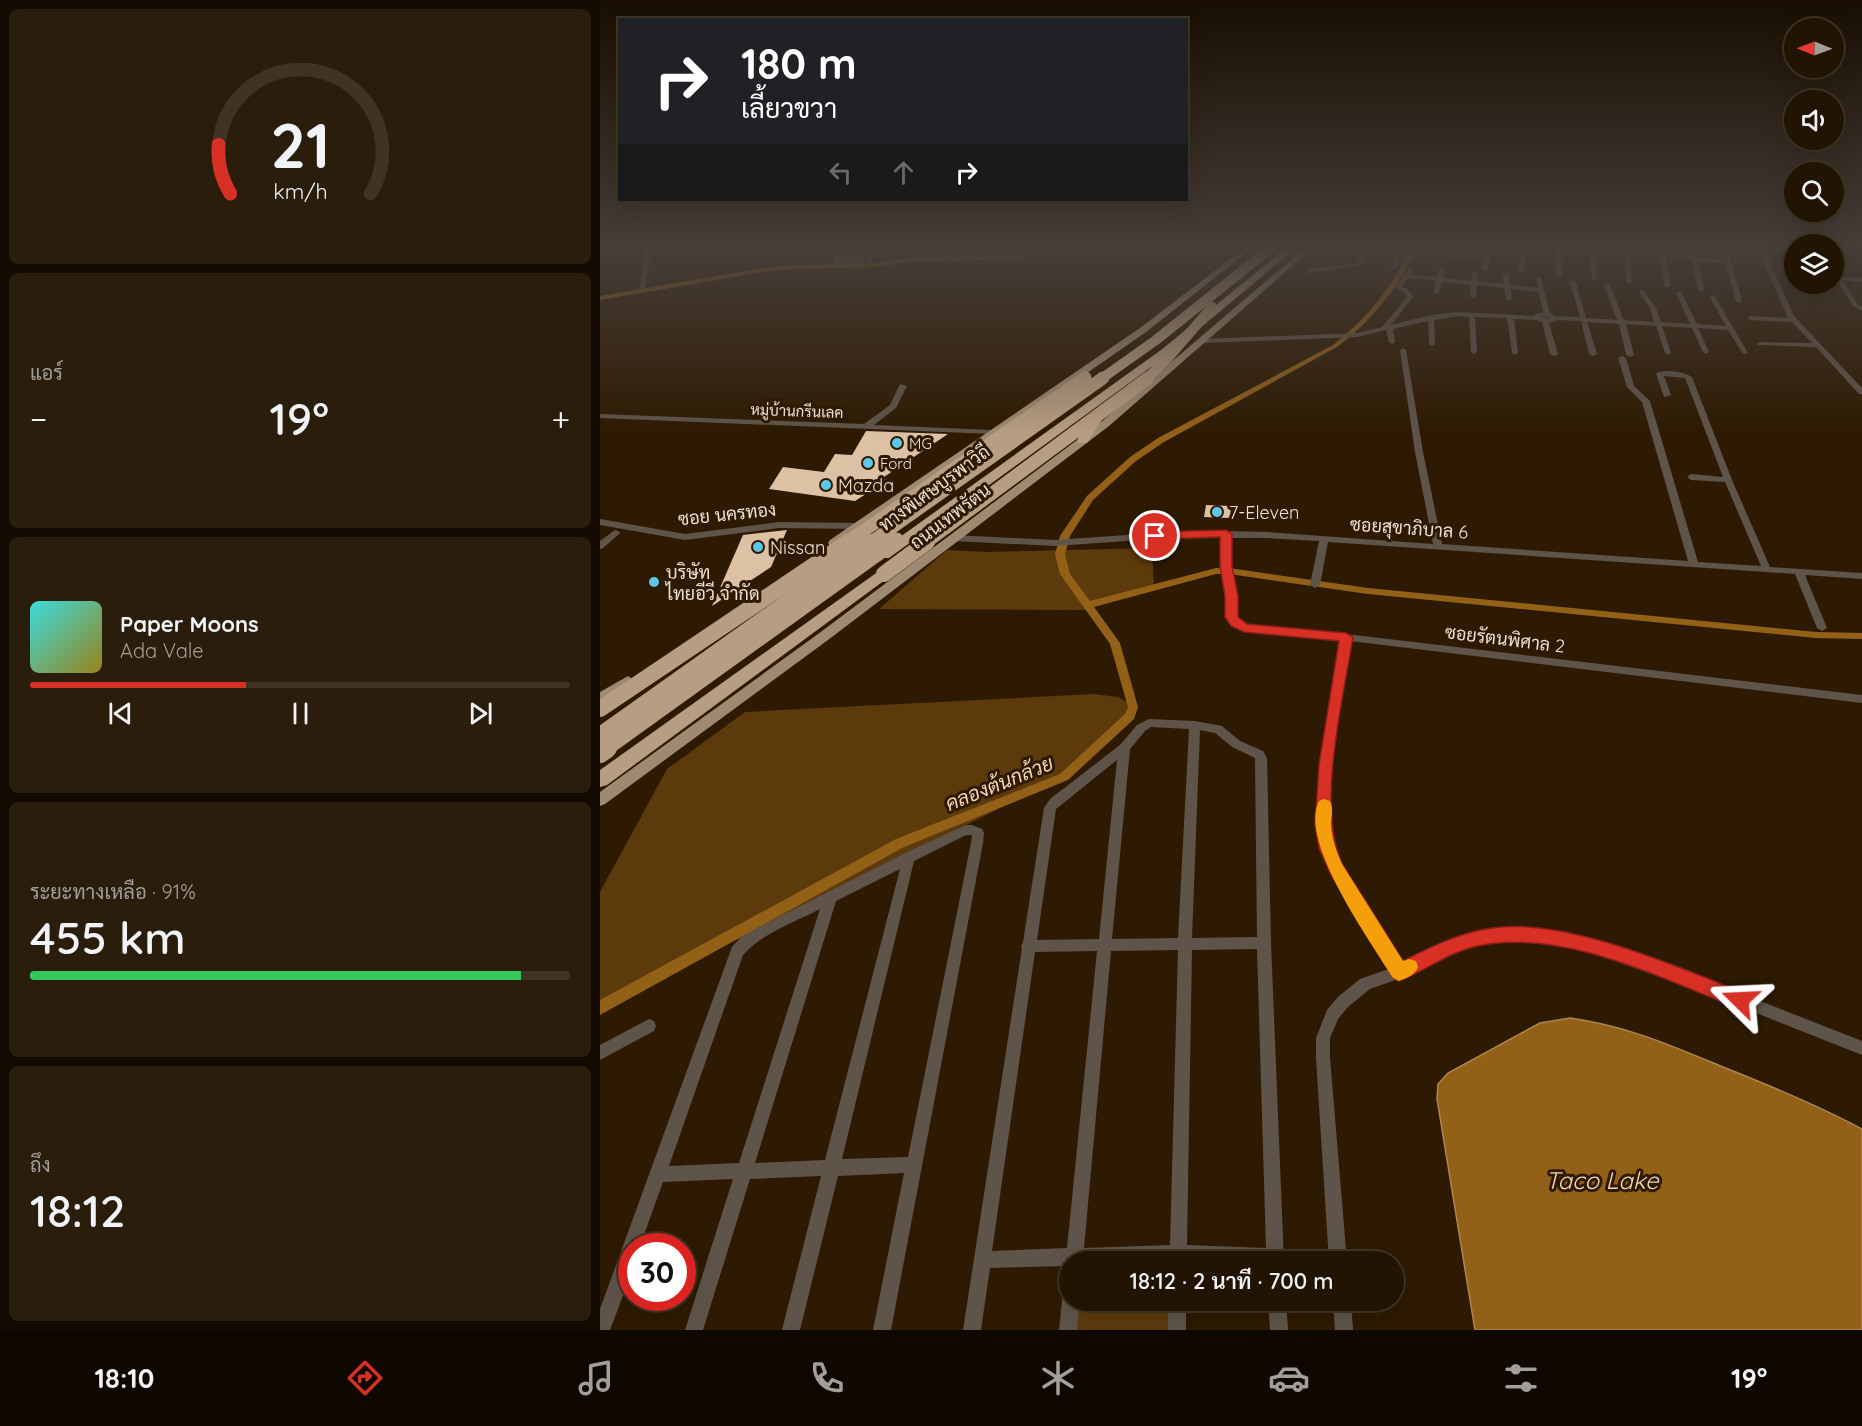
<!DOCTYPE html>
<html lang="th">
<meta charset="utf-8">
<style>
body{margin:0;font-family:Quicksand,Sarabun,sans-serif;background:#2a1d0c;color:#f1f3f6;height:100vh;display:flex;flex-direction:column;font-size:22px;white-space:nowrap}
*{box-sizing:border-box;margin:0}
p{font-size:20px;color:#a29e99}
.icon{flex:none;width:33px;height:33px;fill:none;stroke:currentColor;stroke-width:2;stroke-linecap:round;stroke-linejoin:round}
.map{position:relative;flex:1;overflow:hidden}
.sheet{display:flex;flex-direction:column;gap:9px;padding:9px;background:#130b01;width:600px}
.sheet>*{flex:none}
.banner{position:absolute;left:18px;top:18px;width:570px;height:183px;border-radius:0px;box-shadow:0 6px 24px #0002,0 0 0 2px #3f3324;background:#202124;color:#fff;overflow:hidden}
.needle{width:39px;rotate:271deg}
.fabs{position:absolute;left:1184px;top:18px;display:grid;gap:12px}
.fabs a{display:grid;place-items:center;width:60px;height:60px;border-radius:50%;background:#221402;box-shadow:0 6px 24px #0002,0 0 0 2px #3f3324;font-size:30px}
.speed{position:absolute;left:18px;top:1233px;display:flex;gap:12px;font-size:30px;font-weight:700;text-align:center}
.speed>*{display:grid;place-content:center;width:78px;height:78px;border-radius:50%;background:#221402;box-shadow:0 6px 24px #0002,0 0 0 2px #3f3324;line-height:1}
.speed .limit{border:9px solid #d22;background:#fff;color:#111}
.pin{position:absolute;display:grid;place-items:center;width:51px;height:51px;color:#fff;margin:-26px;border:3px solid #fff;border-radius:50%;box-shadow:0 2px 6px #0007}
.me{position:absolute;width:66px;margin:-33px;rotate:291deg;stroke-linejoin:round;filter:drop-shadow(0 0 4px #0008)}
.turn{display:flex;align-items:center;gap:21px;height:126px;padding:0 24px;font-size:27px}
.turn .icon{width:78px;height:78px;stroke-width:2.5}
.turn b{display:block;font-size:42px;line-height:51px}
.lanes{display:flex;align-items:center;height:57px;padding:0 24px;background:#0003;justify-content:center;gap:30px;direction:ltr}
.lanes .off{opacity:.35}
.big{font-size:45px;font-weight:600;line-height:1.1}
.sheet .widget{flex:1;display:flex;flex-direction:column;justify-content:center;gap:9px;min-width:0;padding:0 21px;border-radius:9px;background:#2a1d0c}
.sheet .dial{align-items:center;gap:0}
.dial svg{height:156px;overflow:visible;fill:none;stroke:#3f3324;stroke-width:7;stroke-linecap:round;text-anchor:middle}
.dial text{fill:#f1f3f6;stroke:none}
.song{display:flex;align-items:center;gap:18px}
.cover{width:72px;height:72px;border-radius:9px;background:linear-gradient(135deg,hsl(180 70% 55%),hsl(50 70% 35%))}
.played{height:6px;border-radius:3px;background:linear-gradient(90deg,#d93025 40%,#3f3324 40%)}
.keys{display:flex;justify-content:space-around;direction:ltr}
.heat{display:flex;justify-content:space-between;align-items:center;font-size:33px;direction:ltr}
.charge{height:9px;border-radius:4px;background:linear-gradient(90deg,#34c759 91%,#3f3324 0)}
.trip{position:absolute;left:459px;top:1251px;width:345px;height:60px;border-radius:30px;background:#221402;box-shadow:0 6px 24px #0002,0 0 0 2px #3f3324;font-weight:600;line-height:60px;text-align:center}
.tabs{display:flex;height:96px;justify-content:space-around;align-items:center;background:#0e0801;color:#a29e99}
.tabs .icon{width:42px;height:42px}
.tabs .current{color:#d93025}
.tabs b{font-size:27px;color:#f1f3f6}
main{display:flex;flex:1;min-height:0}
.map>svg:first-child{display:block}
</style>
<main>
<section class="sheet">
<div class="widget dial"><svg viewBox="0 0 100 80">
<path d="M14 69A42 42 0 1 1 86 69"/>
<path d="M14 69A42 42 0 0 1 8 44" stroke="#d93025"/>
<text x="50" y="56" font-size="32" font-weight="700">21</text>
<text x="50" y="72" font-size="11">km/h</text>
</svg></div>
<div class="widget"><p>แอร์</p>
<div class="heat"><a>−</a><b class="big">19°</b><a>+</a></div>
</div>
<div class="widget">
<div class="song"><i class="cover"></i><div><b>Paper Moons</b><p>Ada Vale</p></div></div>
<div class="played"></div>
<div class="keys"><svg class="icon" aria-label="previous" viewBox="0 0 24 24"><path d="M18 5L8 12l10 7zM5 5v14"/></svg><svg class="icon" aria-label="pause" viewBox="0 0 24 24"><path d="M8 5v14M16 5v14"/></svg><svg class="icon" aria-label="next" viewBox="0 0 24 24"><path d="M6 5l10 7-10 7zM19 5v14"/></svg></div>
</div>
<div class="widget"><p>ระยะทางเหลือ · 91%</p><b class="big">455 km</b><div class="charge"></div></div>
<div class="widget"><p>ถึง</p><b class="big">18:12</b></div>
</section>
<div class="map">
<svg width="1262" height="1330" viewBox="0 0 1262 1330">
<rect width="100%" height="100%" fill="#2e1a02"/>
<g fill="#5c3a0c">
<polygon points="452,247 556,247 433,258"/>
<polygon points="552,548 554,587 495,604 494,610 279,609 347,550 387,552"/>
<polygon points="493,694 518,697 530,704 528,719 464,776 0,1008 0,892 67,769 145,712"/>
<polygon points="473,1301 575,1301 575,1330 470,1330"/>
</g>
<g fill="#936018" stroke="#ae8650" stroke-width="1.5">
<polygon points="199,247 261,247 264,262 236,263 233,253 201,254"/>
<path d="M970,1018C1027,1026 1070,1045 1123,1067C1171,1086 1217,1105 1262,1129V1330H875L837,1099L838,1084L848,1073L940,1023Z"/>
</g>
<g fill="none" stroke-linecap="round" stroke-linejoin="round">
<g fill="#936018" fill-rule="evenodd">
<polygon points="441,247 449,247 437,254 417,260 316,261 274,267 193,269 163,272 0,300 0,296 163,268 193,265 274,263 316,257 417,256 433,252"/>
<path d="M811,247H817C798,288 773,320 737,347L564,442L536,461L493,500L470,536L465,554L470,574L490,601L616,568H629L768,588L1216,632L1262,633V639L1216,638L768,594L629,574H616L494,607L520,643L538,707L534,719L468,780L304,847L0,1015V1000L296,839L460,774L525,714L528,707L510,644L460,574L455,554L460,536L487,496L530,457L558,438L733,345C768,317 792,288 811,247Z"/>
</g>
</g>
<g fill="#dcc1a4">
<polygon points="266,431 348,434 281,479 288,480 255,501 169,489 183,467 224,472 235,454 252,455"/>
<polygon points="606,505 631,506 630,518 604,517"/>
<polygon points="187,530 171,567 112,606 143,535"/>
</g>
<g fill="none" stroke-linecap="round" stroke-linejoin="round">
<g fill="#5f5449" fill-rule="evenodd">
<polygon points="46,247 52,247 45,289 42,291 39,289"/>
<polygon points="262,247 268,247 273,264 268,263"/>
<polygon points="323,247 329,247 327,252 315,256 312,254 322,250"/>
<polygon points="413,247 435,247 437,249 434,251"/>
<polygon points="767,247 773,247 760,266 709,273 706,271 709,269 756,263"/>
<polygon points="802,247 808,247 795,269 791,269 790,268"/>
<polygon points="887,247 893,247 888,269 885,271 882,269 884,260 819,254 816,252 819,250 885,257"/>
<polygon points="922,247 928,247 924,271 921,273 918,271"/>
<polygon points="957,247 963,247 962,275 959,277 956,275"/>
<polygon points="989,247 1018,249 1022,247 1059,253 1058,247 1064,247 1065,254 1091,256 1089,247 1095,247 1097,257 1125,260 1121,247 1127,247 1142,301 1139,303 1136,301 1126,264 1098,261 1104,290 1101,292 1098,290 1092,260 1066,257 1070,286 1067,288 1064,286 1060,257 1033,254 1030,255 1032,282 1029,284 1026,282 1024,256 1017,252 995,248 997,279 992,280"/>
<polygon points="1157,247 1163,247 1194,316 1262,388 1262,394 1259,394 1216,347 1158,345 1157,344 1160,342 1212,343 1192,322 1150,320 1147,318 1150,316 1188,318"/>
<polygon points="1233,266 1235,267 1241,276 1262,278 1262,282 1243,280 1258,305 1262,306 1262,311 1253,306 1233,273"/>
<path d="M811,267L814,269L810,275L837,277L839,269L842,267L845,269L843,278L871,281L872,273L875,271L878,273L877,281L904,284L903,275L906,273L909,275L910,285L938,288L936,278L941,277L950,313L955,316L980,317L970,282L973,280L976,282L986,318L1017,320L1004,285L1007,283L1010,285L1024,320L1054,322L1050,308L1039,292L1042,290L1044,291L1056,308L1061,322L1090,324L1076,293L1079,291L1082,293L1097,324L1126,326L1109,296L1114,295L1148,353L1143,354L1128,330L1098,328L1109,352L1106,354L1103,352L1092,328L1062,326L1071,353L1068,355L1065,353L1056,326L1026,324L1034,355L1030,357L1026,355L1019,324L987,322L997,354L993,356L989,354L981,321L957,320L949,323L958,354L954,356L950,354L942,322L936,320L914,319L918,353L915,355L912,353L907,318L875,317L877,352L874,354L871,352L869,317L858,316L834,320L835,344L832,346L829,344L828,321L793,329L795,342L792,344L789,342L786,330L757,337L603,343L600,341L603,339L757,333L782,327L807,297L806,294L796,287L809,268ZM808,278L836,281L833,292L836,294L839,292L842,282L871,285L870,296L873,298L876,296L877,285L904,288L906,299L909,301L912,299L911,289L939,292L943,312L936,314L934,316L858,312L831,315L791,325L813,297L811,292L802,286ZM943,316L949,317L950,318L941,317Z"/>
<path d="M803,348L806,350L823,452L842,544L1088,561L1042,402L1027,387L1018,358L1022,356L1026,358L1034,386L1050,401L1098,562L1161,566L1125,482L1091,480L1087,477L1091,474L1123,477L1085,378L1064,376L1071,395L1064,397L1056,373C1065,369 1083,371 1092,377L1132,480L1170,567L1262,573V579L1205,575L1227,628L1222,631L1217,628L1195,574L728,542L720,585L715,588L710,585L719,541L667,538H631V566L637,596V617L646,625L746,634L1262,695V703L750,641L732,765L729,825L733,848L741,865L802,964L849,940L902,928L953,931L984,938L1122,986L1262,1041V1055L1121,999L984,950L953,943L902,940L851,952L804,977L770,989L748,1007L738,1019L730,1038V1058L747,1262H729L716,1058V1038L727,1010L738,997L760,979L789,969L731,872L721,848L717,825L720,765L740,640L644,631L632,625L627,617V596L621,566V538L555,539L455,546L353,541L348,538L353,535L455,540L555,533L626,531L667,532L833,544L815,452L800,350Z"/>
<polygon points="300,384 307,386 296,408 274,425 392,430 396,432 392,434 0,418 0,414 264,424 290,405"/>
<polygon points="0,519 85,534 179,522 259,523 263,526 259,529 179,528 85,540 0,525"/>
<polygon points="15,530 18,531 20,533 18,535 3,548 0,549 0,541"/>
<path d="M549,719L595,721L622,726L640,741L663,751L667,758L671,943L684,1262H470V1269L467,1266L390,1268L381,1330H363L422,948L421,946L423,942L444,808L450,799L520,745L537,725ZM551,727L589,729L578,938L512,939L530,749L545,731ZM600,730L615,733L632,747L655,758L657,937L592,938ZM517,760L499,939L437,940L456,809ZM657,949L666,1248L587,1245L592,950ZM578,950L570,1245L484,1248L511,951ZM497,951L467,1248L392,1251L435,952Z"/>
<path d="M366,825H372L382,829L384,833L383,843L291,1330H273L304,1173L238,1176L200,1330H182L221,1176L150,1179L103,1330H85L133,1179L63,1182L40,1246H32V1272L10,1330H0V1309L132,947L140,938L155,929L305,853ZM366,835H372L371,843L308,1157L242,1159L314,861ZM300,869L225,1160L155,1163L236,901ZM220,909L139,1163L69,1166L143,955C161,934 195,922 220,909Z"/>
<polygon points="49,1019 54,1021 56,1026 54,1031 0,1060 0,1045"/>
<polygon points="470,1292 470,1300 480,1300 477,1330 459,1330 462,1300 465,1294"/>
<rect x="568" y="1300" width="18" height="30"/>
<polygon points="668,1300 686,1300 688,1330 670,1330"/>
<polygon points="733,1300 751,1300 753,1330 735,1330"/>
</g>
<g fill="#9e8971" fill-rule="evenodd">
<polygon points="646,247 654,247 546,332 238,546 230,546 228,543 230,540 540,328"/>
<polygon points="706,247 714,247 509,426 228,640 5,804 0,806 0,792 218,634 501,422"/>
<polygon points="28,676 35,681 33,684 0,704 0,692"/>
</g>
<g fill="#b79d81" fill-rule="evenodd">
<polygon points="687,247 697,247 569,354 289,558 279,558 277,555 279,552 561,350"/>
<polygon points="503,405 509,409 489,440 487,443 479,443 477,440 499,406"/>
<polygon points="284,569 291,574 289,577 7,785 0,787 0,770 279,571"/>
</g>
<g stroke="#b79d81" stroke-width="10">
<polyline points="483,379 486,377"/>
<polyline points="501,379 556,340 672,247"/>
<polyline points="546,379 568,358 612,307"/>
</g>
<g stroke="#b79d81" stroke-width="13">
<polyline points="246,543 485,378"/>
<polyline points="270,543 503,378"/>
<polyline points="291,543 297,539"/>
<polyline points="325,543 548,378"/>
</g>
<g stroke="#b79d81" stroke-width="16">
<polyline points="235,551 248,542"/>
<polyline points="284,574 327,542"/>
<polyline points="0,709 235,551 244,548"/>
<polyline points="0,735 272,542"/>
<polyline points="5,749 293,542"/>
</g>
<polyline stroke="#b79d81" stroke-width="20" points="0,753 7,748"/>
</g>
<linearGradient id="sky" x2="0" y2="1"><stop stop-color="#190e01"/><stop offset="0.57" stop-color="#463e39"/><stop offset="1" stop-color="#463e39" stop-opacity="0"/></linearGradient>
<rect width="1262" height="434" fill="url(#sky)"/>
<path fill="#d93025" stroke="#8d1f18" stroke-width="1.5" d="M626,530L632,534V566L638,596V617L647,624L746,633L753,637C743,700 716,806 742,864L803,961C834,945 865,930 901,927C974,921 1078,967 1147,994L1150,1000L1147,1007L1140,1009C1062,979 964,928 878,946C849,952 827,970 799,981L793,978L730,873L719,848L715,825L719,765L739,641L644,632L631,626L625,617V596L620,566V537L555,539L550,536L555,532Z"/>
<path fill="#f59e0b" d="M724,799L730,801C734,809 731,817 731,826C732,840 737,852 742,864L803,961L809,959L816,961L818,967C815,975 807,978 799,981L793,978C771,942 698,841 719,801Z"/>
<g fill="#5bc8e7" stroke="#2e1a02" stroke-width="2">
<circle cx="297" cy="443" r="6"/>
<circle cx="268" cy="463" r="6"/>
<circle cx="226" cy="485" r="6"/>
<circle cx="617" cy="512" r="6"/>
<circle cx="158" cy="547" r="6"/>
<circle cx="54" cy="582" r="6"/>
</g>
<g text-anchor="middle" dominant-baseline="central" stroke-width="6" stroke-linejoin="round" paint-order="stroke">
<g font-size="15" fill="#eee0d1" stroke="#2e1a02">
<text transform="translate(197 411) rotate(2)">หมู่บ้านกรีนเลค</text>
</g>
<g font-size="15" fill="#eee0d1" stroke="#2e1a02" text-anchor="start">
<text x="309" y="443">MG</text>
<text x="280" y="463">Ford</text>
</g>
<g font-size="18" fill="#eee0d1" stroke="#2e1a02" text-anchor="start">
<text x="238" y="485">Mazda</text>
<text x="629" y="512">7-Eleven</text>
<text x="170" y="547">Nissan</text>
<text x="66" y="572">บริษัท<tspan x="66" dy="21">ไทยอีวี จำกัด</tspan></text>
</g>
<g font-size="18" fill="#eee0d1" stroke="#2e1a02">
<text transform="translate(334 488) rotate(-36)">ทางพิเศษบูรพาวิถี</text>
<text transform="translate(127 514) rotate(-6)">ซอย นครทอง</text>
<text transform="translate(350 516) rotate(-37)">ถนนเทพรัตน</text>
<text transform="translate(809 528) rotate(4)">ซอยสุขาภิบาล 6</text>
<text transform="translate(905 639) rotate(7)">ซอยรัตนพิศาล 2</text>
</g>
<g font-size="20" font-style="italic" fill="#f4d6b6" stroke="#2e1a02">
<text transform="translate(399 783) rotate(-22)">คลองต้นกล้วย</text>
</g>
<g font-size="24" font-style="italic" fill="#f4d6b6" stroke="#2e1a02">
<text x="1002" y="1180">Taco Lake</text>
</g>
</g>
</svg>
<div class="fabs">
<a><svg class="needle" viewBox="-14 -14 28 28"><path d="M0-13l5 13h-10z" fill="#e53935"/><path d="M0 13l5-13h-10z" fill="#a29e99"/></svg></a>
<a><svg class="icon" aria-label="sound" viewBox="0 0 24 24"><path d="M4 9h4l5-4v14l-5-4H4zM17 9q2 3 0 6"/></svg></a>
<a><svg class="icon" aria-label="search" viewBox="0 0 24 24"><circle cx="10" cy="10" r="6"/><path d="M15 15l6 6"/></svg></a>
<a><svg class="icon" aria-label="layers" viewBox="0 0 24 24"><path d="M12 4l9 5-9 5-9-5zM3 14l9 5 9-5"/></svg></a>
</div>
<div class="speed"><div class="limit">30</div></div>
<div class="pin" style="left:555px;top:536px;background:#d93025"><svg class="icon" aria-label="arrive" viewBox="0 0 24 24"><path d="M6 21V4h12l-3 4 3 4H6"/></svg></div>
<svg class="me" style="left:1140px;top:1000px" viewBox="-20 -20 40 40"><path d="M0-17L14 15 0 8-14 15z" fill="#d93025" stroke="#fff" stroke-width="4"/></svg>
<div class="trip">18:12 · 2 นาที · 700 m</div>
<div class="banner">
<div class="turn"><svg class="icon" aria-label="right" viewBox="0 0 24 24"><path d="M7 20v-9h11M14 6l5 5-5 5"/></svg><div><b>180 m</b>เลี้ยวขวา</div></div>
<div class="lanes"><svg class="icon off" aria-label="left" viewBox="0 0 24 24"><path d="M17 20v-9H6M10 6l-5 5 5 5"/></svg><svg class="icon off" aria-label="ahead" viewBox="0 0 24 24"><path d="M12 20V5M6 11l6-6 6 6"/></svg><svg class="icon" aria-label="right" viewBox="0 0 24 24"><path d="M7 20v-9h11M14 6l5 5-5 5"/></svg></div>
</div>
</div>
</main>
<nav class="tabs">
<b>18:10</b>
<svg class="icon current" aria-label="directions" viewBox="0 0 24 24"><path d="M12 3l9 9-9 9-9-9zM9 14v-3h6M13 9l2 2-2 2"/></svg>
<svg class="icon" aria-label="music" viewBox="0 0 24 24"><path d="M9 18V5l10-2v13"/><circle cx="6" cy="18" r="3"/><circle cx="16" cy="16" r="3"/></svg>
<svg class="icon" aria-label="phone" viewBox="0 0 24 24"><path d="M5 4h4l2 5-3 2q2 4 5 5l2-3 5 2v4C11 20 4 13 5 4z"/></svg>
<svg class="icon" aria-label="climate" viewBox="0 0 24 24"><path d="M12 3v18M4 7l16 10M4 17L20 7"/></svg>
<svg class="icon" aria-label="car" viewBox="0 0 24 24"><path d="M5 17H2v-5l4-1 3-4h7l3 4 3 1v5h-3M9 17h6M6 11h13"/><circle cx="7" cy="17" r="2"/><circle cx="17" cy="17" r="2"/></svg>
<svg class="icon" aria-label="filters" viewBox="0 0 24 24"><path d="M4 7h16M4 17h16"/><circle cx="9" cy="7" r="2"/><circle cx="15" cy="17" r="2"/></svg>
<b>19°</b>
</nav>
